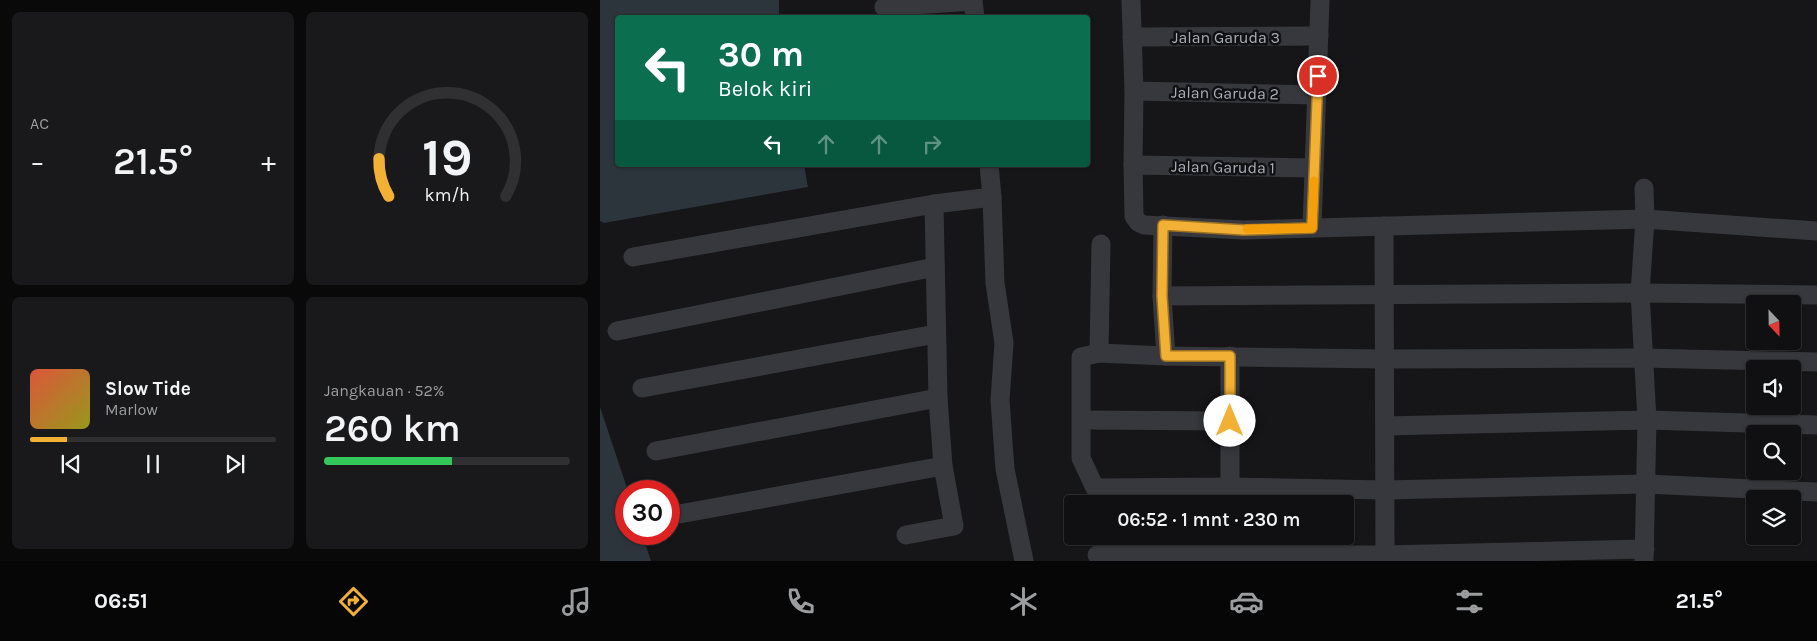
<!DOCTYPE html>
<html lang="id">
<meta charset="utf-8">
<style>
body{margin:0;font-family:Karla,sans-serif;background:#19191b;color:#f1f3f6;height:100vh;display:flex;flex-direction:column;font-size:19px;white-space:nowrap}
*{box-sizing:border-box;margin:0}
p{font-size:16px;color:#9c9d9f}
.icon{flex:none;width:28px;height:28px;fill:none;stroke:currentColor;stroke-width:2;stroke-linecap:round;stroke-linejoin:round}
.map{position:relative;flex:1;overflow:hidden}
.sheet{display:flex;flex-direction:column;gap:12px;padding:12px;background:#09090a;width:600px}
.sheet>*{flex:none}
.hud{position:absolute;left:15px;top:15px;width:475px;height:152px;border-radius:5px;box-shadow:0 1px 4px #0004,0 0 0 1px #303032;background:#0b6e4f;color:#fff;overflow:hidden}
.needle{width:32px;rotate:158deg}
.fabs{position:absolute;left:1146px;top:295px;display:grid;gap:10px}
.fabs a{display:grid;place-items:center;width:55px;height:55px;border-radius:5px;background:#101012;box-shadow:0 1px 4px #0004,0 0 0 1px #303032;font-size:25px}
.speed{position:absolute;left:15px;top:480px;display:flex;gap:10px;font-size:25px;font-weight:700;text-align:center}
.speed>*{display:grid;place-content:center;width:65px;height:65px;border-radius:50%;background:#101012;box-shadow:0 1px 4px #0004,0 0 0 1px #303032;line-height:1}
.speed .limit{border:8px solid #d22;background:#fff;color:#111}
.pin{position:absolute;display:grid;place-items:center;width:42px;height:42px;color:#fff;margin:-21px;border:2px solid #fff;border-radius:50%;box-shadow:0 1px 5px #0007}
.me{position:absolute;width:55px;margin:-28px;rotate:0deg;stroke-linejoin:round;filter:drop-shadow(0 0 4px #0008)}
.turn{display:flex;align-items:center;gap:18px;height:105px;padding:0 20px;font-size:22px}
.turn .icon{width:65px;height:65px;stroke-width:2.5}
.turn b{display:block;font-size:35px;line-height:42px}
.lanes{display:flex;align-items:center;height:48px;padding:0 20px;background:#0003;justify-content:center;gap:25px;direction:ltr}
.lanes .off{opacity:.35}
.big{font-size:38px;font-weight:600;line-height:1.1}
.sheet .widget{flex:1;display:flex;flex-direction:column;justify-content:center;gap:8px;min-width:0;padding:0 18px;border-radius:8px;background:#19191b}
.sheet .dial{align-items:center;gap:0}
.dial svg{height:130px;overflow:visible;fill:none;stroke:#303032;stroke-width:7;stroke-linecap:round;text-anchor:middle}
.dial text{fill:#f1f3f6;stroke:none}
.song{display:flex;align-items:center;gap:15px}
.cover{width:60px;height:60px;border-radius:8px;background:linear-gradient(135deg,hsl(10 70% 55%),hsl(60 70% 35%))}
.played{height:5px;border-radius:2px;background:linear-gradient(90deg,#f2b134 15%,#303032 15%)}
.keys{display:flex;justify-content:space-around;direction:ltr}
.heat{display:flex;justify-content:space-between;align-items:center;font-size:28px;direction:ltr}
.charge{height:8px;border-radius:4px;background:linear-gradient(90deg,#34c759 52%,#303032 0)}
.sheet .tiles{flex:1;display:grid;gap:12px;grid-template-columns:repeat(2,1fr)}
.trip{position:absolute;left:464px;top:495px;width:290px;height:50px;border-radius:5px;background:#101012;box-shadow:0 1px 4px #0004,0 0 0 1px #303032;font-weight:600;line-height:50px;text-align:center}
.tab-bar{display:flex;height:80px;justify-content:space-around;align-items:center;background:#060607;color:#9c9d9f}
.tab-bar .icon{width:35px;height:35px}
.tab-bar .on{color:#f2b134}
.tab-bar b{font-size:22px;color:#f1f3f6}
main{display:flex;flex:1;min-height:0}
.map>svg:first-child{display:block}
</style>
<main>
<section class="sheet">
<div class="tiles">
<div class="widget"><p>AC</p>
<div class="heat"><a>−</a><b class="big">21.5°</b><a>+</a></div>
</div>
<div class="widget dial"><svg viewBox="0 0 100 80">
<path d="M14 69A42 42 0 1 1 86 69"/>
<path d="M14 69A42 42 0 0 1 8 46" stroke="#f2b134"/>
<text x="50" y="56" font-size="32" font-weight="700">19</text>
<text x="50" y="72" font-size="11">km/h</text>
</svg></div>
<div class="widget">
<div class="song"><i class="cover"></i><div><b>Slow Tide</b><p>Marlow</p></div></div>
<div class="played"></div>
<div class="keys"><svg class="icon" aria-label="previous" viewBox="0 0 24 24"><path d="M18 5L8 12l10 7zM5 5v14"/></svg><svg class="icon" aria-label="pause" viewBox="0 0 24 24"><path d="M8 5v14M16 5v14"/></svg><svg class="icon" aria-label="next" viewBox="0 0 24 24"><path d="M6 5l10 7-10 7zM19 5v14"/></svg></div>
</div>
<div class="widget"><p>Jangkauan · 52%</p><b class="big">260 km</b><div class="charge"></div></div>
</div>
</section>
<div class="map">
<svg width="1217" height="561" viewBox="0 0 1217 561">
<rect width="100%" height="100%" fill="#161618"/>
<g fill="#2c353c">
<polygon points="0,0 179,0 179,13 181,17 18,18 18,165 204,165 208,187 4,223 0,221"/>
<polygon points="0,407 28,491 26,491 26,534 42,534 51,561 0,561"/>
</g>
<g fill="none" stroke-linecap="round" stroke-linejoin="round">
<g stroke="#37383d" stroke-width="19">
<polyline points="373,0 375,18"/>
<polyline points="531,0 534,91 533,165 534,216 538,222 544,225 644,230 1045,219 1217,231"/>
<polyline points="284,7 373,1"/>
<polyline points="532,37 719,36"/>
<polyline points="534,91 717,95"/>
<polyline points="389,165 392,197 395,283 404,343 400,400 405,469 424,561"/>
<polyline points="533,165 714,168"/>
<polyline points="563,225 562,296 566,356"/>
<polyline points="784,226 785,561"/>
<polyline points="712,228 720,0"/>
<polyline points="33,257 334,204 392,197"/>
<polyline points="562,296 1040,293 1217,295"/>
<polyline points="17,331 335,267"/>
<polyline points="499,353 501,244"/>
<polyline points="630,356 630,487"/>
<polyline points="1217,362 1044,358 784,359 566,356 499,353 481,357 481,458 495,488 630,487 785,490 1046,484 1217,492"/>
<polyline points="42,388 336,334"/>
<polyline points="482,420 630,421"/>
<polyline points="785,426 1047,420 1217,425"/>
<polyline points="56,451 338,398"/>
<polyline points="79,514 343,466"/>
<polyline points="306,535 354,526 343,466 338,398 334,204"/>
<polyline points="497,555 785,555 1045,549"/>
<polyline points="1044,561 1047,420 1040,293 1045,219 1044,188"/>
</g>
</g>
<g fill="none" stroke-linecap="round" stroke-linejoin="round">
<g stroke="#9d7322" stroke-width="12">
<polyline id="route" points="630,421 630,356 566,356 562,296 563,225 644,230 712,228 718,76"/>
</g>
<use href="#route" stroke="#f2b134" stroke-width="9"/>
<polyline stroke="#f59e0b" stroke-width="9" points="647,229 712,228 714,181"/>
</g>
<g text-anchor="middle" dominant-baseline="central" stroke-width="5" stroke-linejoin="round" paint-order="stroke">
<g font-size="16" fill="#a8adb8" stroke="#111113">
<text x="626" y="37">Jalan Garuda 3</text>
<text transform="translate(625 93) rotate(1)">Jalan Garuda 2</text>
<text transform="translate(623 167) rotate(1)">Jalan Garuda 1</text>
</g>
</g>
</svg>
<div class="fabs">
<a><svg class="needle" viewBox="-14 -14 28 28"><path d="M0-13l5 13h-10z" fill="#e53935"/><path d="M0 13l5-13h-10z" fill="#9c9d9f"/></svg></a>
<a><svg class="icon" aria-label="sound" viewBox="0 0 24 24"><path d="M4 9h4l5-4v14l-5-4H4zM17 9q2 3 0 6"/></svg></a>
<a><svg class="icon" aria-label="search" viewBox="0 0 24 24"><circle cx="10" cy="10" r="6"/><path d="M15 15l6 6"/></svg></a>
<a><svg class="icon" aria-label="layers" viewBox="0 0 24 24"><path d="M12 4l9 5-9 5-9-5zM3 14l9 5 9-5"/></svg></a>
</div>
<div class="speed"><div class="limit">30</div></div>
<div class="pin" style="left:718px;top:76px;background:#d93025"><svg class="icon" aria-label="arrive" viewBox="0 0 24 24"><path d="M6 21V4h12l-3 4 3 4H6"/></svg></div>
<svg class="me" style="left:630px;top:421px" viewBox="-20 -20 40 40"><circle r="19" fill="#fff"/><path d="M0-13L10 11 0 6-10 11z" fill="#f2b134"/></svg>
<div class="trip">06:52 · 1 mnt · 230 m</div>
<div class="hud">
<div class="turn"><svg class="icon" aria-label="left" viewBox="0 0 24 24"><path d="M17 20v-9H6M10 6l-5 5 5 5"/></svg><div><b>30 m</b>Belok kiri</div></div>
<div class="lanes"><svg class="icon" aria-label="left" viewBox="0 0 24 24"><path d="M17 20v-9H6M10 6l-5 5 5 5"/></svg><svg class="icon off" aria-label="ahead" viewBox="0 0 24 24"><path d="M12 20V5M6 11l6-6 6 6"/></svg><svg class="icon off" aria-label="ahead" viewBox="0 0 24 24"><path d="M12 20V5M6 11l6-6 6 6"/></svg><svg class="icon off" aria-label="right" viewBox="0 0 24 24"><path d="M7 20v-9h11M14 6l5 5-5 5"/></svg></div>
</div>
</div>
</main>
<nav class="tab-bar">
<b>06:51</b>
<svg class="icon on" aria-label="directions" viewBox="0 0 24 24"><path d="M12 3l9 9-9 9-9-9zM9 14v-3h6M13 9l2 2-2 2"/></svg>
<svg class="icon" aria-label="music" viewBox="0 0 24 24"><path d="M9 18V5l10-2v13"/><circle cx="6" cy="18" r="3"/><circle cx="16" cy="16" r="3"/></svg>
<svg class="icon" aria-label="phone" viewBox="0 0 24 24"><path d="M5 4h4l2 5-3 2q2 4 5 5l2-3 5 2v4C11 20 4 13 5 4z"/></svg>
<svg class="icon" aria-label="climate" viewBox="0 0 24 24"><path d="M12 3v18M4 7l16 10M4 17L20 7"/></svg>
<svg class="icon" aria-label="car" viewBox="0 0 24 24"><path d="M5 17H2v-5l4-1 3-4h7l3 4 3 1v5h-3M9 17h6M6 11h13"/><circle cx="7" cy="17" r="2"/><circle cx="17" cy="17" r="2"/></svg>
<svg class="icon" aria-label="filters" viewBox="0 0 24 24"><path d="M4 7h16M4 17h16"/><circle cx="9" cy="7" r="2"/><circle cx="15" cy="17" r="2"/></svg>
<b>21.5°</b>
</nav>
